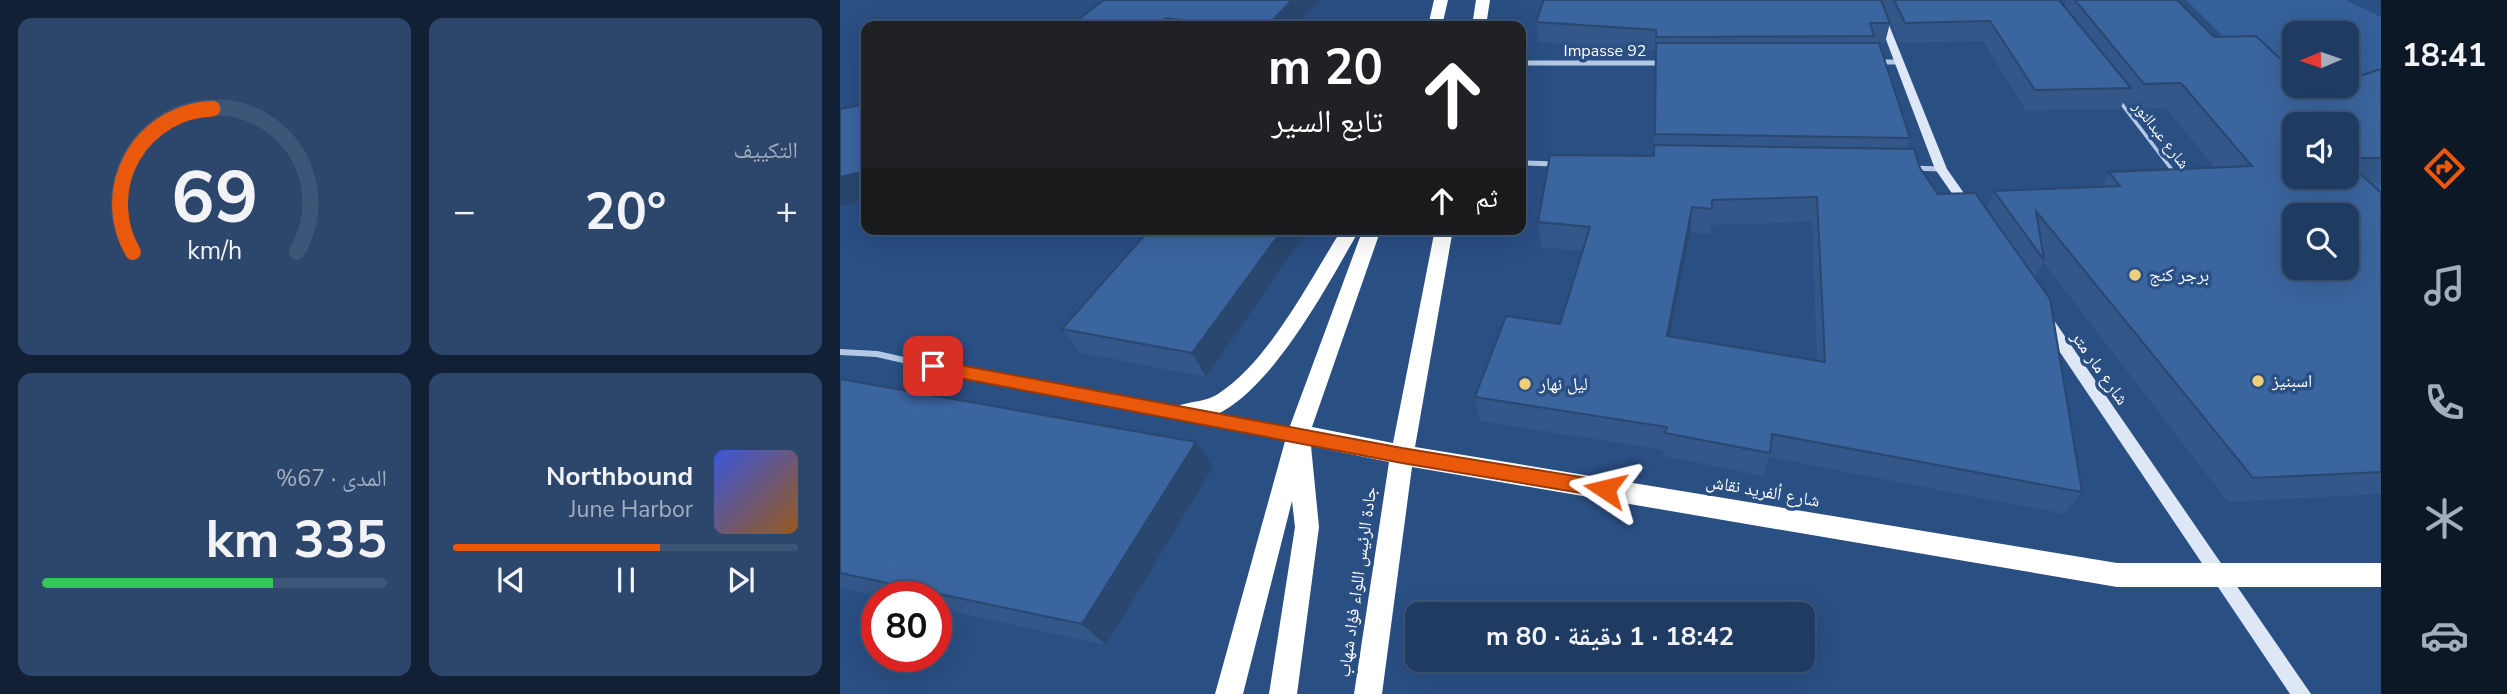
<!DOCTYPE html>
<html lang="ar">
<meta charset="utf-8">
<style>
body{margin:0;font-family:"Nunito Sans","Noto Naskh Arabic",sans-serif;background:#2d466b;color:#f1f3f6;direction:rtl;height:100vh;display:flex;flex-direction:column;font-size:26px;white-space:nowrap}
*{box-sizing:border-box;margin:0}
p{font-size:23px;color:#a2adbe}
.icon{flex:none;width:38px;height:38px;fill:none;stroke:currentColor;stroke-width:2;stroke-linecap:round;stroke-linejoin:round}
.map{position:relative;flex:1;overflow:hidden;direction:ltr}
.details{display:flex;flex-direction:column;gap:18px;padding:18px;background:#122036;width:840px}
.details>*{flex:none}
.guide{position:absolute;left:21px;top:21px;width:665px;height:214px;border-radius:14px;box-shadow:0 7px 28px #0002,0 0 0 2px #3d5577;direction:rtl;background:#202124;color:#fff;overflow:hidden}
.needle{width:46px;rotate:268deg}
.fabs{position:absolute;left:1442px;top:21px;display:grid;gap:14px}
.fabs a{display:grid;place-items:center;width:77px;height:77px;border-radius:14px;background:#203b62;box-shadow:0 7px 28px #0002,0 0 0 2px #3d5577;font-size:35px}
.speed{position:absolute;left:21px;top:581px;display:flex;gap:14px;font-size:35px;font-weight:700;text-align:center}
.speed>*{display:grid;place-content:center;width:91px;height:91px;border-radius:50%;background:#203b62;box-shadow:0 7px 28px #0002,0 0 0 2px #3d5577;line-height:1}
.speed .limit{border:10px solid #d22;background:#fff;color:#111}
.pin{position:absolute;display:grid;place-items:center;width:60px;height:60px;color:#fff;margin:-30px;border-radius:14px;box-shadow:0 4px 10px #0006}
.me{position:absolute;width:77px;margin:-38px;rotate:280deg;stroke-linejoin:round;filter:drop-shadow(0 0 5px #0008)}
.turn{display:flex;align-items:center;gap:24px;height:147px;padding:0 28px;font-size:32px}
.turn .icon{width:91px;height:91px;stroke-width:2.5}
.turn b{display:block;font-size:49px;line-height:60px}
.then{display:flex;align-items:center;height:66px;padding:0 28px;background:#0003;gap:14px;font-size:26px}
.big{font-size:52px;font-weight:700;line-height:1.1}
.details .card{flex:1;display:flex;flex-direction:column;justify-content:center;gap:10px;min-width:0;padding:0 24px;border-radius:14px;background:#2d466b}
.details .dial{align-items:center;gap:0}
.dial svg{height:182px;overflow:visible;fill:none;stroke:#3d5577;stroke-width:7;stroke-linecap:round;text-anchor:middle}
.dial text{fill:#f1f3f6;stroke:none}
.song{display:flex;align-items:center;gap:21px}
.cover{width:84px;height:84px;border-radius:10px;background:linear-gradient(135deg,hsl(230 70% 55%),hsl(30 70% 35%))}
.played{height:7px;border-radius:4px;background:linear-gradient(90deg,#ea580c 60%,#3d5577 60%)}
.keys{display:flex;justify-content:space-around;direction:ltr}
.heat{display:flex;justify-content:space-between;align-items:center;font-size:38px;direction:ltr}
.charge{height:10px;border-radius:5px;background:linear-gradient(90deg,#34c759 67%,#3d5577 0)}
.details .tiles{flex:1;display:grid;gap:18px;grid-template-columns:repeat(2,1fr)}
.trip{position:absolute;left:565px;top:602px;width:410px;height:70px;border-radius:14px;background:#203b62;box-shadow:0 7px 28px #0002,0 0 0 2px #3d5577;font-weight:700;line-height:70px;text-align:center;direction:rtl}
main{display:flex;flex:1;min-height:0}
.tab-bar{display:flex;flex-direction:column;width:126px;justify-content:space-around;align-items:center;background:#0d1827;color:#a2adbe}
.tab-bar .icon{width:49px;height:49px}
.tab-bar .on{color:#ea580c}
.tab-bar b{font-size:32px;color:#f1f3f6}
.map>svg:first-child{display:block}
</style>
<main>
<nav class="tab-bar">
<b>18:41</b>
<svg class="icon on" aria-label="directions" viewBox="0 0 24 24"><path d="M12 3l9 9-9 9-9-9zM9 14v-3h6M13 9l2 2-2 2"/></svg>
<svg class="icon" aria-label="music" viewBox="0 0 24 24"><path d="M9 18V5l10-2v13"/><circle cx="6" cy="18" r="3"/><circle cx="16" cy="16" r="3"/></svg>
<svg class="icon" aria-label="phone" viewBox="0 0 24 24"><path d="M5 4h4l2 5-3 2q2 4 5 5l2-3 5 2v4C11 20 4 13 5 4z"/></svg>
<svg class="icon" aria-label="climate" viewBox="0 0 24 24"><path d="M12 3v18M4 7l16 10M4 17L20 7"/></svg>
<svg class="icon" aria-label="car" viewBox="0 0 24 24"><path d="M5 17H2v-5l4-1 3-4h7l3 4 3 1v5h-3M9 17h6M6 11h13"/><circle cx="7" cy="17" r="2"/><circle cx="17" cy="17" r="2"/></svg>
</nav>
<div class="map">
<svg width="1541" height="694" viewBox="0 0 1541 694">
<rect width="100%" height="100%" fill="#2a4f83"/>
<path fill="#35609a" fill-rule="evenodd" d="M1346,0H1506L1541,17V191L1507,158V124H1473ZM1454,33H1507V86H1454Z"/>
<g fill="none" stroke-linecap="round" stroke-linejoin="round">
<polyline stroke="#b4c9e6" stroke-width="3.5" points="1278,99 1336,175"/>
<g stroke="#b4c9e6" stroke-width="5">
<polyline points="1036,62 1060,62"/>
<polyline points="681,63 824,63"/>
<polyline points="681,163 716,164"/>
<polyline points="1071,168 1101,169"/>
</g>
<polyline stroke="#b4c9e6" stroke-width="6" points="0,352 37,354 138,377 297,404"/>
<g stroke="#b4c9e6" stroke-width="9">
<polyline points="287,402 344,412"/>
<polyline points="362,416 457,434"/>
</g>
<g fill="#dde7f6" fill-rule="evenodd">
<polygon points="1031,0 1039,0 1107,169 1135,209 1133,212 1125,212 1095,169"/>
<polygon points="1206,315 1211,316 1471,694 1450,694 1201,324 1199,320"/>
</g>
<g fill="#fff" fill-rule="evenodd">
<polygon points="594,0 608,0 602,26 588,26"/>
<polygon points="636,0 650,0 646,26 632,26"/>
<path d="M502,229H520C490,279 409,442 337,418L334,412L337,406C351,401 366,402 378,394C430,360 469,281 502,229Z"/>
<polygon points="523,229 541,229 472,427 553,443 595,229 613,229 575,447 1277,563 1541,563 1541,587 1277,587 572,467 542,694 514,694 549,462 471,446 479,527 457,694 429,694 455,527 452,501 403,694 375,694 447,434"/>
</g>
</g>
<g fill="#335789" fill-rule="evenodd">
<polygon points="264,0 456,26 230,26"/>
<path d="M704,0H1219L1224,6L1226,0H1337L1374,37L1473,90L1541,69V183H1530L1541,193V494L1388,502L1203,262L1195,277L1242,492L1224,514L929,457L924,476L823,456L824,450L640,421L635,397L720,324L743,251L701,247L698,222L814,156L815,50L698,42L696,22ZM1046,14L1059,43L1143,41L1186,111L1280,109L1284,101L1291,109L1326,108L1375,168L1269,172L1261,187L1154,191L1147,209L1098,194L1067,149L1070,138L1039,43H1045L1050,23ZM1507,124V177H1454ZM972,222L977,361L830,336L850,232L870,234L871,225Z"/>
<polygon points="291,229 469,229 366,377 240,353 222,329 308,232"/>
<polygon points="0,379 373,467 266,645 96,608 96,597 42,597 0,588"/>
</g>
<g fill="#29476f">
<polygon points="452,0 480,0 456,26 427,26"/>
<polygon points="326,18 330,26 316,26"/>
<polygon points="26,171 26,200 0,206 0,177"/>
<polygon points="852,207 850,232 825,360 827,336"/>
<polygon points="443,229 469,229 366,377 352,353"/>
<polygon points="356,442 373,467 266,645 242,624"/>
</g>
<g fill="#3b659f" stroke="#29476f" stroke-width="2" fill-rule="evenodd">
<polygon points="264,0 452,0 427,26 391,26 326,18 316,26 230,26"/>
<polygon points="704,0 1041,0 1050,23 1030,23 1034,36 816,37 816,30 696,22"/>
<polygon points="1054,0 1219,0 1291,88 1195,90 1150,21 1065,23"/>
<path d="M1235,0H1337L1374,37L1416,36L1454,72V86H1469L1473,90L1486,86H1507V80L1541,69V158H1507V124H1454V177H1507V161L1541,193V472L1413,478L1196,211L1204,260L1154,191L1280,186L1269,172L1412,166L1341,83L1304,84ZM1454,215H1507V268H1454Z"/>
<polygon points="816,43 1039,43 1070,138 815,134"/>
<polygon points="26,104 26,171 0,177 0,109"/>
<path d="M814,145L1074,149L1080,168L1098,194L1135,193L1210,299L1242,492L932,434L930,453L825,433L827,427L635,397L666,316L720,324L750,227L698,222L710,155L814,156ZM977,197L985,362L827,336L852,207L872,209V200Z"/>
<polygon points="310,229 443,229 352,353 222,329"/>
<polygon points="0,379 356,442 242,624 0,573"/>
</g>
<polygon fill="#ea580c" stroke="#983908" stroke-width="2" points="93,360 562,448 765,481 772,483 775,489 772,495 765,497 562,463 93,373 85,366"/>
<g fill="#edcf7b" stroke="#2a4f83" stroke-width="2.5">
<circle cx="1295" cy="275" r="7"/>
<circle cx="1418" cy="381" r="7"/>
<circle cx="685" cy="384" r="7"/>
</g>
<g text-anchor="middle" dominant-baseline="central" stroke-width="7" stroke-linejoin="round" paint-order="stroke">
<g font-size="16" fill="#fff" stroke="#2a4f83">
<text x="765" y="51">Impasse 92</text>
<text transform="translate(1321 135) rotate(52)">شارع عبدالنور</text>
</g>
<g font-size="18" fill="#fff" stroke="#2a4f83" text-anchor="start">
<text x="1309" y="275">برجر كنج</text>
<text x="1432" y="381">اسبنيز</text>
<text x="699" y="384">ليل نهار</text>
</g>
<g font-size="18" fill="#fff" stroke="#2a4f83">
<text transform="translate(1260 368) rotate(55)">شارع مار متر</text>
<text transform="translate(923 491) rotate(10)">شارع ألفريد نقاش</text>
<text transform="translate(517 582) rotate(-82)">جادة الرئيس اللواء فؤاد شهاب</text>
</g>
</g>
</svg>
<div class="fabs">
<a><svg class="needle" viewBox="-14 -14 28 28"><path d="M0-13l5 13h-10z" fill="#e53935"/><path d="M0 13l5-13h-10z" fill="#a2adbe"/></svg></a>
<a><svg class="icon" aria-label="sound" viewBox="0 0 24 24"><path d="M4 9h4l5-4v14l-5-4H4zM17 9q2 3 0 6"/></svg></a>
<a><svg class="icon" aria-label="search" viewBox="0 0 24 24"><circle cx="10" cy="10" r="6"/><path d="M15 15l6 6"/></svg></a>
</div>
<div class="speed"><div class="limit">80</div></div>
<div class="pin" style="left:93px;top:366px;background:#d93025"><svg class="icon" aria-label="arrive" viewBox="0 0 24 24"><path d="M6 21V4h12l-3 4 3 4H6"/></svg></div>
<svg class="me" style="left:765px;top:489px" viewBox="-20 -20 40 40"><path d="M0-17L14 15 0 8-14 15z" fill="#ea580c" stroke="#fff" stroke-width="4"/></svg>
<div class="trip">18:42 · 1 دقيقة · 80 m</div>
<div class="guide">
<div class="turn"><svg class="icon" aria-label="ahead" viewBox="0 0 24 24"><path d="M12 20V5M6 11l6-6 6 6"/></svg><div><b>20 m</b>تابع السير</div></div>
<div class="then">ثم<svg class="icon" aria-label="ahead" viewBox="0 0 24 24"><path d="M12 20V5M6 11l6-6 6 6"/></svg></div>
</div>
</div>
<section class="details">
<div class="tiles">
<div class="card"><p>التكييف</p>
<div class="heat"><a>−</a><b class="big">20°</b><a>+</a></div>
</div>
<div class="card dial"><svg viewBox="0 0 100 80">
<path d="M14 69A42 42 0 1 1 86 69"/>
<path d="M14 69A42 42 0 0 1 49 6" stroke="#ea580c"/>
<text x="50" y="56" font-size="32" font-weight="700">69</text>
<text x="50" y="72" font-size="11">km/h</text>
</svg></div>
<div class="card">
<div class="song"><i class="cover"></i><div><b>Northbound</b><p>June Harbor</p></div></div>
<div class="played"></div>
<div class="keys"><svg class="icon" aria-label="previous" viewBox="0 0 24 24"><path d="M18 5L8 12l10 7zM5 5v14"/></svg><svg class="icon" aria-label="pause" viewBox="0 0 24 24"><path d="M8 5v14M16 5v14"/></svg><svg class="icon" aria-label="next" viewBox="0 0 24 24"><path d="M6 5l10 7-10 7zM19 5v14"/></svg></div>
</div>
<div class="card"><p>المدى · 67%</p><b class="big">335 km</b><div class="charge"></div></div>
</div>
</section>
</main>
